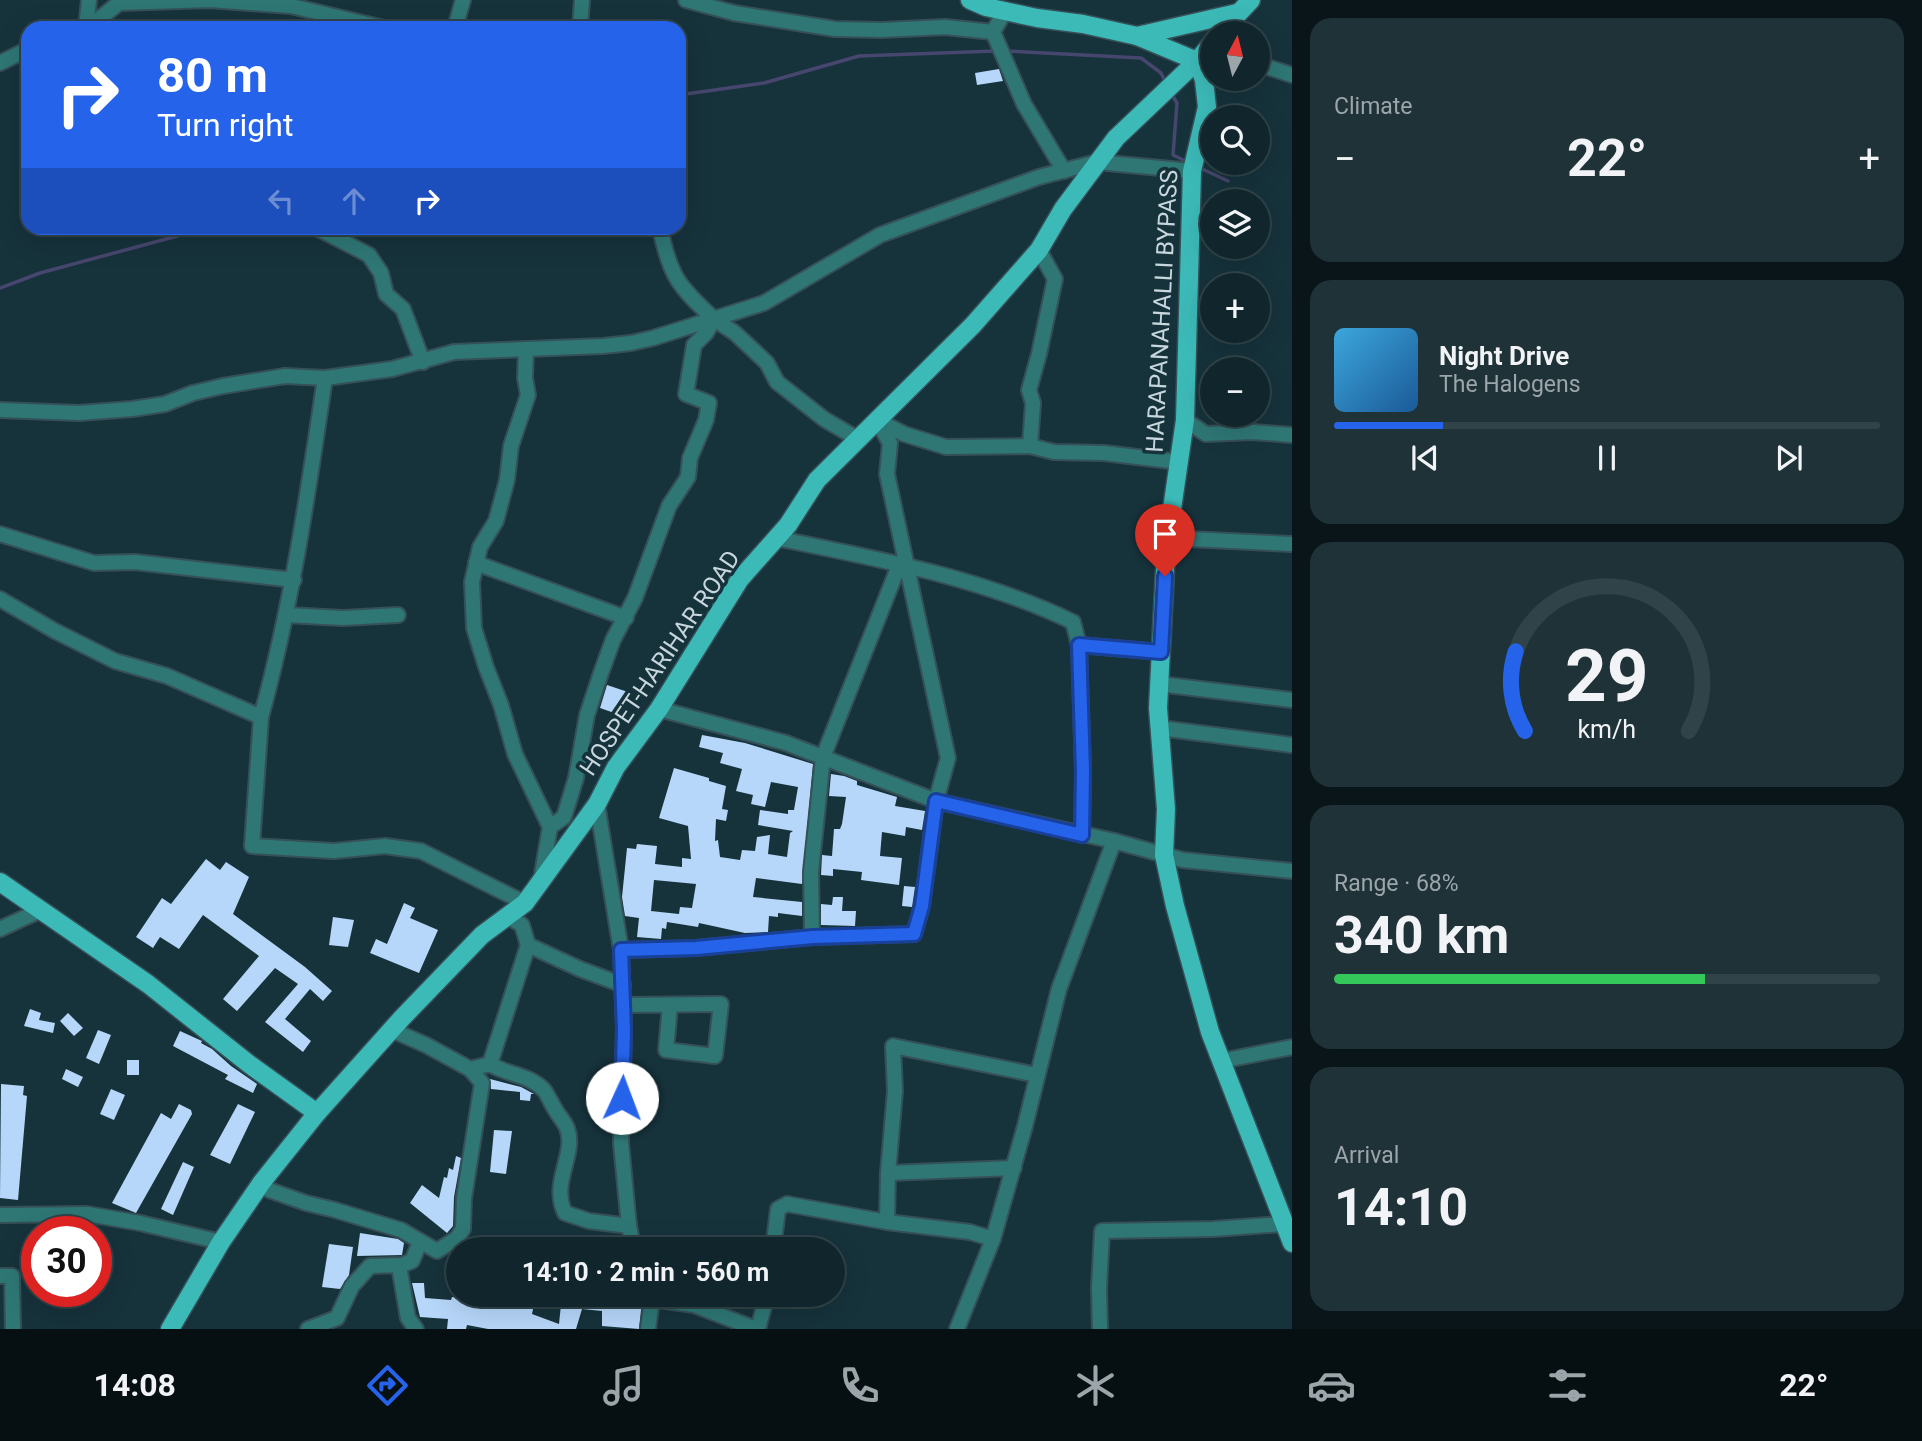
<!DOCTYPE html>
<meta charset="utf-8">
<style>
body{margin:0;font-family:Roboto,sans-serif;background:#1e3238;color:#f1f3f6;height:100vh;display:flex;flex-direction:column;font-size:26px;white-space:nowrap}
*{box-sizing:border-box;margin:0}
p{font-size:23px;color:#9ca5a9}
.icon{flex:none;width:38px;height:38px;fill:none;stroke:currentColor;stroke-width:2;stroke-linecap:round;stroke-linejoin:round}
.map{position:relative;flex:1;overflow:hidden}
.side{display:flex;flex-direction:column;gap:18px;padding:18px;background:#091518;width:630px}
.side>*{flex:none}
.top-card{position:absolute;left:21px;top:21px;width:665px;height:214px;border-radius:21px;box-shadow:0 7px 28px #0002,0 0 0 2px #304348;background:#2563eb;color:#fff;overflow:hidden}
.needle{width:46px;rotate:7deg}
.buttons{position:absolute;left:1200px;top:21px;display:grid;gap:14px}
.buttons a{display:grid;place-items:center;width:70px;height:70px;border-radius:50%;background:#10262c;box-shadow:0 7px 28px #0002,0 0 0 2px #304348;font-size:35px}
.speed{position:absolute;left:21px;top:1216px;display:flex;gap:14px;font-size:35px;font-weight:700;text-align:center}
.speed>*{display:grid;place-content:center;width:91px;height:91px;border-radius:50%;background:#10262c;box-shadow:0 7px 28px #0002,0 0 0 2px #304348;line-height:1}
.speed .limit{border:10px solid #d22;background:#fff;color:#111}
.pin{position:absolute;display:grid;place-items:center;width:60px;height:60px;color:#fff;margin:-72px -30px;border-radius:50% 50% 50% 0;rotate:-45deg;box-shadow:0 0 7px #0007}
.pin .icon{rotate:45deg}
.me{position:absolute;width:77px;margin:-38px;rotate:2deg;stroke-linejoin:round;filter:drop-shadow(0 0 5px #0008)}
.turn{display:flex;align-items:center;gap:24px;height:147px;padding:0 21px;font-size:32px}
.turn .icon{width:91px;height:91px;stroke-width:2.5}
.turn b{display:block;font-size:49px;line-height:60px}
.lanes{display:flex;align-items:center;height:66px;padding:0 21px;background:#0003;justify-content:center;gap:35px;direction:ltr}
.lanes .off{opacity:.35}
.big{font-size:52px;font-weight:700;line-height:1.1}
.side .card{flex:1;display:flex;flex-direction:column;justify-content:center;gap:10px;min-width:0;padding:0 24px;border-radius:21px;background:#1e3238}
.side .dial{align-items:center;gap:0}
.dial svg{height:182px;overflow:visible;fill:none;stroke:#304348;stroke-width:7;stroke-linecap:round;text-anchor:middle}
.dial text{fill:#f1f3f6;stroke:none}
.song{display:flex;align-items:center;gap:21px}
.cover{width:84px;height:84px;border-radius:10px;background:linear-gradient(135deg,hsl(200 70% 55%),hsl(210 70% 35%))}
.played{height:7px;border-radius:4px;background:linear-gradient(90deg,#2563eb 20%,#304348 20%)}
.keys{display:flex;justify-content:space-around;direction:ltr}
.heat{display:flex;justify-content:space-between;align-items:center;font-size:38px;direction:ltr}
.charge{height:10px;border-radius:5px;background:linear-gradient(90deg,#34c759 68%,#304348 0)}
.trip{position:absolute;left:446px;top:1237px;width:399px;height:70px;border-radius:35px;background:#10262c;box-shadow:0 7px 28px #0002,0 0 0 2px #304348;font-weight:700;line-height:70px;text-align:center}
.menu{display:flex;height:112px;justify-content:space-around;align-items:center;background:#060f12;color:#9ca5a9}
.menu .icon{width:49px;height:49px}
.menu .current{color:#2563eb}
.menu b{font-size:32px;color:#f1f3f6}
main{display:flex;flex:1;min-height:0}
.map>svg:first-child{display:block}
</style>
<main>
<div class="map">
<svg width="1292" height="1329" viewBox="0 0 1292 1329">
<rect width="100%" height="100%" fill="#16323b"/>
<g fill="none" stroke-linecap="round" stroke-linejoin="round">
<g stroke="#47466e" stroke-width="3.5">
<polyline points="1007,51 1141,58 1161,73 1166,83"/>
<polyline points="1171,93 1177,103 1173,155 1188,162"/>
<polyline points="679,95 764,83 859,56 996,51"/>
<polyline points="1198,167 1228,181"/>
<polyline points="0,288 40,273 207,228"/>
</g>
</g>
<g fill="#b7d7fa" fill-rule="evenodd">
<polygon points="999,69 1003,81 977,85 975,73"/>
<polygon points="607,685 628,692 620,715 600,708"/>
<path d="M702,735L745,743L813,764L802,884L756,878L753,897L802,902V916L778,913V917L769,916L768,932L745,933L699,923L698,927L667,922L666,929L662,928L661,939L637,937L639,918L625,916L622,897L627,848L636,849L637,844L657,846L655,864L682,867V858L691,859L688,826L659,818L674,768L709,778V781L726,786L722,809L728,810L726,821L716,819L715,841L718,840L720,857L740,860L742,850L755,851L757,837L770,835L768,854L787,857L790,833L793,831L758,825L760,810L788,814V810H794L798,787L771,782L765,807L751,804L753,795L736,791L742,769L720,763L723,753L699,747ZM654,880L696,884L692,908L680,907L679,914L651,911Z"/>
<polygon points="831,774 844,776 857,781 857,785 897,797 895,806 925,811 922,830 906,827 905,836 882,832 880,856 902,858 899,885 861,880 862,872 833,869 833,876 821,875 822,855 832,856 834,829 840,829 842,824 846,797 829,796"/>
<polygon points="206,859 220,870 226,862 249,877 233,914 305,967 332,991 323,1001 310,989 285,1019 311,1041 303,1052 265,1022 298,984 275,968 237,1011 223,999 259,956 203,915 179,949 160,937 153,948 136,937 162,898 171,904"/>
<polygon points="904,886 915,887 912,907 902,906"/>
<polygon points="833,897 843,897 842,911 856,911 855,926 821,925 821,904 832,905"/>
<polygon points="404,903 415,908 410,918 438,930 419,973 370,953 376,939 387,944"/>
<polygon points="333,917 354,920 348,947 329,945"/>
<polygon points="30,1009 41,1013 39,1020 55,1023 53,1033 24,1026"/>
<polygon points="68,1013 83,1028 74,1036 60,1021"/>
<polygon points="98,1030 111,1035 99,1064 86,1058"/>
<polygon points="180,1031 202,1041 201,1043 212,1049 231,1066 257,1084 253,1093 225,1079 228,1075 173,1046"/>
<rect x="127" y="1060" width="12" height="15"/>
<polygon points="66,1069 83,1077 78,1087 62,1079"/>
<polygon points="490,1079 521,1087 534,1094 531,1094 530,1101 520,1100 520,1092 491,1089"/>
<polygon points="1,1084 24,1086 23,1095 27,1096 18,1200 0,1198"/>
<polygon points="111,1089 125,1095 114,1120 100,1114"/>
<polygon points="179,1104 191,1110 192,1114 136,1213 112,1203 161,1113 171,1119"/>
<polygon points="238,1104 255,1112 230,1164 210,1155"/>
<polygon points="494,1130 512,1131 506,1174 490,1172"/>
<polygon points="456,1156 461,1158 454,1197 453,1226 447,1233 410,1203 422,1185 439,1198 444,1177 447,1178 449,1168 453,1170"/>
<polygon points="183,1162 194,1167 173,1215 161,1209"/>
<polygon points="360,1233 398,1239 404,1243 402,1255 357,1256"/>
<polygon points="329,1244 353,1247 349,1275 340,1289 322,1287"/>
<polygon points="412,1283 424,1283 425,1298 451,1300 452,1297 471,1300 472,1295 486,1295 486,1300 509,1305 511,1295 536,1295 532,1314 559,1324 562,1295 640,1295 642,1301 639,1329 602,1326 602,1311 582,1309 576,1329 488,1329 467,1325 466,1329 447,1329 448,1319 420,1317"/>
</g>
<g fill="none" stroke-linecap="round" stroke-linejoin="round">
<g stroke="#365058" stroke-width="18">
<g id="minor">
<polyline points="686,0 734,13 835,29 882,30 945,27 993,32 1005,11"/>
<polyline points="86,28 89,0"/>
<polyline points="88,28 119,3 210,0 291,6 384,28"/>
<polyline points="455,28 463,0"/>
<polyline points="580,28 582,0"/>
<polyline points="993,32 1024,104 1064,171"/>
<polyline points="0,63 28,49"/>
<polyline points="1258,64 1292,75"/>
<polyline points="317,228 369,255 381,273 386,294 403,309 423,362"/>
<polyline points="714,319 735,333 767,363 777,382 824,419 858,439"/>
<polyline points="526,349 525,378 528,395 511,446 507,480 496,521 480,547 472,582 474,628 486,667 501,705 515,754 550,827 541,880"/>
<polyline points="0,410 79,413 132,409 165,404 193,393 223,386 285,376 325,378 392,369 454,352 603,346 631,343 653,338 764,303 880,235 1039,177 1097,162 1192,171"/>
<polyline points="1185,420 1206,434 1253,432 1292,435"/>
<polyline points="1030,446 1033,403 1029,390 1039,354 1055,279 1039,250"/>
<polyline points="0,534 94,563 135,562 294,580"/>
<path d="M776,538C877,559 980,577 1073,622L1079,645L1161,652"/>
<polyline points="1168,538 1292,544"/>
<polyline points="476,563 626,618"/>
<polyline points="0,599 55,631 115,661 167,676 261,717 252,846 334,851 385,846 421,851 525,903"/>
<polyline points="287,615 343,618 398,615"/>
<polyline points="1079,645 1083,771 1082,835"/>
<polyline points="1159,684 1292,700"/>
<polyline points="659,709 786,743 936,801 1114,841 1183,860 1292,871"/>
<path d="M261,717C292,605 308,492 325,378"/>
<polyline points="1160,728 1292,745"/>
<polyline points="597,804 621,950 624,1029 621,1143 629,1226 634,1250"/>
<path d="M550,827L564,817L576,778L587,715L601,673L613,640L635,598L669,506L688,477L690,458L706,420L709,403L686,394L694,345L706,333L714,319C678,286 670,276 660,228"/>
<polyline points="0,929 41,910"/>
<polyline points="812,937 811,872 823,757 900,563"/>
<polyline points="528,945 580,969 623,985"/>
<polyline points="621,950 696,948 812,937 914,934 922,906 936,801 948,758 887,474 890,443 877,420 904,434 946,447 1030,446 1054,452 1104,453 1179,462"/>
<polyline points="623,1005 721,1004 715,1056 666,1050 670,1006"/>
<polyline points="392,1030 426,1045 470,1069 490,1064 528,945 522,925 507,916"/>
<polyline points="1221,1061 1292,1047"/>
<path d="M490,1064C507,1075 529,1074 544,1090C548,1095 551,1103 555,1109C558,1115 564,1121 567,1128C577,1154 550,1182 565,1213L589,1221L629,1226"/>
<polyline points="888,1173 895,1091 893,1046 1037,1075"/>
<polyline points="262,1182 269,1190 306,1203 335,1210 401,1230 437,1251 457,1238 463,1229 464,1198 482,1083 470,1069"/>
<polyline points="0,1215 87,1214 140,1223 221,1242"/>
<polyline points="887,1222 888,1173 1014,1168"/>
<polyline points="773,1250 778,1209 787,1204 887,1222 970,1232 993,1239"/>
<polyline points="399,1266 408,1318 416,1329"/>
<polyline points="0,1276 12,1276 13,1329"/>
<polyline points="652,1299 694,1305 756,1329"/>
<polyline points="308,1329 337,1318 352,1286 370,1266 402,1265 412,1261 420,1242"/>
<polyline points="648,1329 652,1299 650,1295"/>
<polyline points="758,1329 767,1295"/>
<polyline points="957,1329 993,1239 1025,1126 1059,989 1114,841"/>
<polyline points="1100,1329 1099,1289 1102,1231 1213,1229 1284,1224"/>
</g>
</g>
<g stroke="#365058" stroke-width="21">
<g id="primary">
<polyline points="970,0 986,7 1037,18 1083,24 1137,36 1197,61 1204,80 1207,107 1192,171 1185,420 1166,550 1158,708 1166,809 1164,855 1175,906 1210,1032 1292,1243"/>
<polyline points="1220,33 1251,0"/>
<polyline points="1137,36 1237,13"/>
<polyline points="0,882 148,984 249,1064 317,1113"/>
<polyline points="170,1329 221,1242 262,1182 317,1113 402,1018 482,935 525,903 597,804 616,767 659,709 740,579 788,525 817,480 973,325 1039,250 1063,209 1116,138 1197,61 1213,42"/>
</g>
</g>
<use href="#minor" stroke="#2e7775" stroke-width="14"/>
<use href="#primary" stroke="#3cbab8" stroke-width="18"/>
</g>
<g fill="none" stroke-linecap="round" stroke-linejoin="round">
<g stroke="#184099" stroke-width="18">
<polyline id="route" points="622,1098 624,1030 621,950 696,948 813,937 914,934 922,906 936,801 1082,835 1083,771 1079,645 1161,652 1165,576"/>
</g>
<use href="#route" stroke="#2563eb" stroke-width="12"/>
</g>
<g text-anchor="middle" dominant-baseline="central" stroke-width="7" stroke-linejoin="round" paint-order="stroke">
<g font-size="24" fill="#c7d7dd" stroke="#16323b">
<text transform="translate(1162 311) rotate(-87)">HARAPANAHALLI BYPASS</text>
<text transform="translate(660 663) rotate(-56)">HOSPET-HARIHAR ROAD</text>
</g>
</g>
</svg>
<div class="buttons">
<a><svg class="needle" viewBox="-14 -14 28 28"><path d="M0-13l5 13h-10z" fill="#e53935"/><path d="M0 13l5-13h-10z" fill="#9ca5a9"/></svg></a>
<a><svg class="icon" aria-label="search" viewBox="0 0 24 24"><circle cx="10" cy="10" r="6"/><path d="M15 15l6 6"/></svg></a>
<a><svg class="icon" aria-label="layers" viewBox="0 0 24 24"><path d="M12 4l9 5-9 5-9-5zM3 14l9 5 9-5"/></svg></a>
<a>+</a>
<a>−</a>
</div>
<div class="speed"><div class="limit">30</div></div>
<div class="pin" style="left:1165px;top:576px;background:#d93025"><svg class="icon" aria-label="arrive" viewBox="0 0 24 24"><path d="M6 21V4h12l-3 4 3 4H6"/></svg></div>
<svg class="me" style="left:622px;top:1098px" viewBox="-20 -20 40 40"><circle r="19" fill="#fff"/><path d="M0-13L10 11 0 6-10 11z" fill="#2563eb"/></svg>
<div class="trip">14:10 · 2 min · 560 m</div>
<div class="top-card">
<div class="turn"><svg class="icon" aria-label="right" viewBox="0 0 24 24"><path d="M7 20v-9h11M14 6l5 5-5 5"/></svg><div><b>80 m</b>Turn right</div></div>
<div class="lanes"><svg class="icon off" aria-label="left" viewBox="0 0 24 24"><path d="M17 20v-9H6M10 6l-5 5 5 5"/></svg><svg class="icon off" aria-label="ahead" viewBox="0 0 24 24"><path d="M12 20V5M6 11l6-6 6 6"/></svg><svg class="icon" aria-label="right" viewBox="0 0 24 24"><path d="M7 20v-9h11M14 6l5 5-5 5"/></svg></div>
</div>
</div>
<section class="side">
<div class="card"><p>Climate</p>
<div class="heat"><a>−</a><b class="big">22°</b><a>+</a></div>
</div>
<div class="card">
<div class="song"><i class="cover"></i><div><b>Night Drive</b><p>The Halogens</p></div></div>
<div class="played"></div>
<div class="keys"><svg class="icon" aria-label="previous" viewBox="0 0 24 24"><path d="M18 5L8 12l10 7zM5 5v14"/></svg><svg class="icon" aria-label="pause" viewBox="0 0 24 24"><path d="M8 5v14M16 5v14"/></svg><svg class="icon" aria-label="next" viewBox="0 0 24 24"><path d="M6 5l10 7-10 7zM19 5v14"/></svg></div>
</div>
<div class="card dial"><svg viewBox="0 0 100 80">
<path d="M14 69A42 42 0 1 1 86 69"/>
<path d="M14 69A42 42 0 0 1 10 34" stroke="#2563eb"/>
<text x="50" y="56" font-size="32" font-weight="700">29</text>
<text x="50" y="72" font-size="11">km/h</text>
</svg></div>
<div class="card"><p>Range · 68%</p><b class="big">340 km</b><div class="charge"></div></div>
<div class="card"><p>Arrival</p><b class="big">14:10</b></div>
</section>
</main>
<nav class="menu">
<b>14:08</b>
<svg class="icon current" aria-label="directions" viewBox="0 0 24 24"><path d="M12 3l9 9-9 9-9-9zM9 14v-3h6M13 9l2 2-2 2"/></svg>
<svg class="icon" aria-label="music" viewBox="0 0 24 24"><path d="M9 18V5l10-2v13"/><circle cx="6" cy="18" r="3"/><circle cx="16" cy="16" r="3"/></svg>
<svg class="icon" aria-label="phone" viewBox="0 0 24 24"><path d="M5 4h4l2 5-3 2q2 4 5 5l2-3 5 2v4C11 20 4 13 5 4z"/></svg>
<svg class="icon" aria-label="climate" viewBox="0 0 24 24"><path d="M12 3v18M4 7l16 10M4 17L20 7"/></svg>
<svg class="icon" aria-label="car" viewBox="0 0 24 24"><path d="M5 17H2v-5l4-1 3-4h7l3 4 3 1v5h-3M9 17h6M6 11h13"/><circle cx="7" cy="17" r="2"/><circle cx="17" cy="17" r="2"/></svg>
<svg class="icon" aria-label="filters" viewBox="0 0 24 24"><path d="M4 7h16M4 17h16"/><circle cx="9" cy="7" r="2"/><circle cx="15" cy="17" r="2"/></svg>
<b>22°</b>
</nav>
